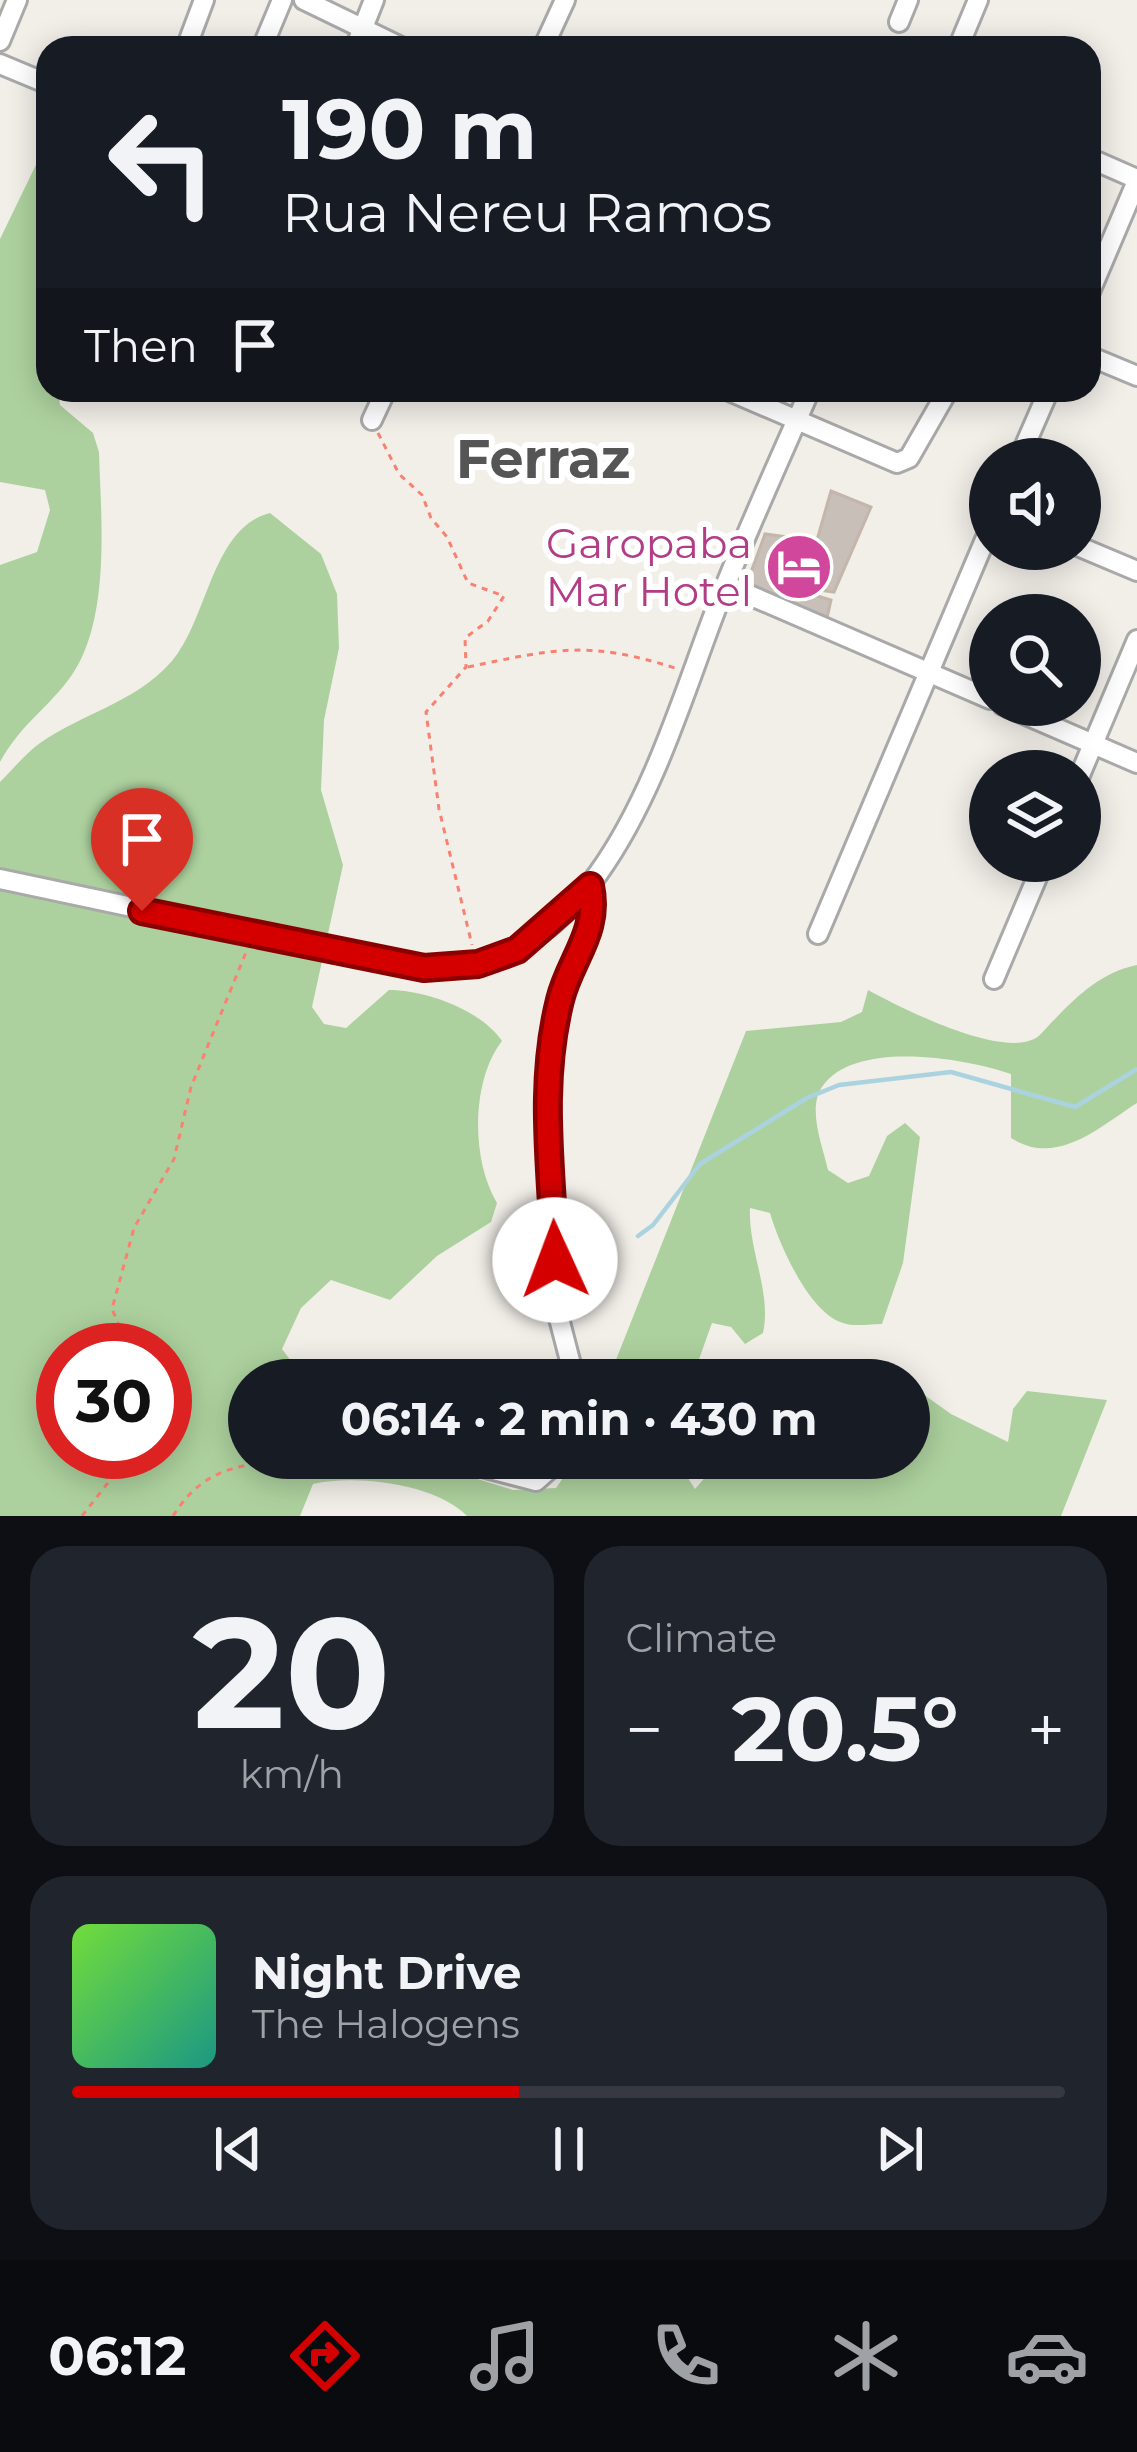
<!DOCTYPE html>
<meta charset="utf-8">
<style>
body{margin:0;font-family:Montserrat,sans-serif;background:#20242c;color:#f1f3f6;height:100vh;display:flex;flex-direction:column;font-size:45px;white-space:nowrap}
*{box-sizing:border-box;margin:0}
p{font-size:39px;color:#9ea1a6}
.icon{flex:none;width:66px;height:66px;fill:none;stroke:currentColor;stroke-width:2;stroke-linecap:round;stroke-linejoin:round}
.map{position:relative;height:1516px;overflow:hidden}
.details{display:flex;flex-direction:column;gap:30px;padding:30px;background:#0d0f14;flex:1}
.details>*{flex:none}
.hud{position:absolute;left:36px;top:36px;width:1065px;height:366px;border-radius:36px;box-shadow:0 6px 30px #0003;background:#171b24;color:#f1f3f6;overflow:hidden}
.tools{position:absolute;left:969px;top:438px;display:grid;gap:24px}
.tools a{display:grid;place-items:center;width:132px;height:132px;border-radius:50%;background:#171b24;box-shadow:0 6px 30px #0003;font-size:60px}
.speed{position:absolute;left:36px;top:1323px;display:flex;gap:24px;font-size:60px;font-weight:700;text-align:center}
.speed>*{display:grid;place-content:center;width:156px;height:156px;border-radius:50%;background:#171b24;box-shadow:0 6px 30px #0003;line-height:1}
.speed .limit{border:18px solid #d22;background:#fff;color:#111}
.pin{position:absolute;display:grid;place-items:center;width:102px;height:102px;color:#fff;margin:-123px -51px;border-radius:50% 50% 50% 0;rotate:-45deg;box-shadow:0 0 12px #0007}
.pin .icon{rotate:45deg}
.me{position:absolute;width:132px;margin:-66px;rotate:358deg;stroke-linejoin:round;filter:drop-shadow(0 0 9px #0008)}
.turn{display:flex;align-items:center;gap:42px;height:252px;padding:0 48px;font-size:54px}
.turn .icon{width:156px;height:156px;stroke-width:2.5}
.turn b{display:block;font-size:84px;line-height:102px}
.then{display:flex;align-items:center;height:114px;padding:0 48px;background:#0003;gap:24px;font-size:45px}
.big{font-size:90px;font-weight:700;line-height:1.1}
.details .widget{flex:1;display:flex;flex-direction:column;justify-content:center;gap:18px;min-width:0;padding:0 42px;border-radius:36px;background:#20242c}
.details .dial{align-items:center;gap:0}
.dial b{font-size:156px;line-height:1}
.song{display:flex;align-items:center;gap:36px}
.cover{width:144px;height:144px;border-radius:18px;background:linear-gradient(135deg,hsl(100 70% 55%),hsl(170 70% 35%))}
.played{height:12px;border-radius:6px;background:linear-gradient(90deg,#d40000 45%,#363941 45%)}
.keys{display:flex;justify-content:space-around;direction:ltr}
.heat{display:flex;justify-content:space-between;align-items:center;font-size:66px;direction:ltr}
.details .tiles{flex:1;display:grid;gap:30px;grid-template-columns:1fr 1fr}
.widget:last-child{grid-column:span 2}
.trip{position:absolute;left:228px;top:1359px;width:702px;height:120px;border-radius:60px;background:#171b24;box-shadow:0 6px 30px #0003;font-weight:700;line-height:120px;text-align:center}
.dock{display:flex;height:192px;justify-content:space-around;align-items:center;background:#090b0e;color:#9ea1a6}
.dock .icon{width:84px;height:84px}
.dock .current{color:#d40000}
.dock b{font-size:54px;color:#f1f3f6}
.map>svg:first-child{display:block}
</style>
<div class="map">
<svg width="1137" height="1516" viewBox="0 0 1137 1516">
<rect width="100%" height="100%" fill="#f2efe9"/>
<g fill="#add19e" fill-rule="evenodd">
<path d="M48,140L43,293L48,390H58L60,405L93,433L99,452C101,520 112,627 66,683C42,713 20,726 0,762V565L37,552L50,510L45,490L0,482V239Z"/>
<path d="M270,513L321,554L337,594L339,648L324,720L321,790L343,865L312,1007L324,1024L346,1028L389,990C426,990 481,1010 502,1041C471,1081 471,1160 497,1203L491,1222L437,1256L390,1300L331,1280L301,1308L282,1349L294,1365L334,1380H249V1458H409L513,1490L556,1488L577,1458H675L695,1489L722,1458H909V1384L951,1414L1008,1442L1013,1409L1027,1391L1107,1400L1061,1516H467C436,1484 357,1474 313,1484L300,1516H0V782C13,769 26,753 40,743C84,712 145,700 178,653C209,608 215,527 270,513ZM63,1350H165V1452H63Z"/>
<path d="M1137,965V1103C1098,1128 1057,1167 1011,1138V1074C965,1058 854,1039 822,1087C807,1109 823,1147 828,1170L848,1183L869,1176L887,1136L905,1123L920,1137L903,1263L882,1324C871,1324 854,1327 843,1323C809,1313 779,1244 770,1213L750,1208C748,1250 772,1293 763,1333L745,1344L731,1327L712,1323L698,1362L680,1380H608L746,1031L841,1022L862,1012L868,990C901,1008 998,1057 1034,1039C1041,1036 1048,1025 1054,1020C1078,995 1102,972 1137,965Z"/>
</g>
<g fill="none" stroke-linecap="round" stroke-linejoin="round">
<polyline stroke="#aad3df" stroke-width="4.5" points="638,1236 653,1225 700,1164 807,1098 839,1085 951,1072 1075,1107 1137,1069"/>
</g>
<polygon fill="#c7bfb8" stroke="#c4b6ab" stroke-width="3" points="831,491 871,507 834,592 781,585 831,600 827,618 744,591 765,534 788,537 786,548 813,554"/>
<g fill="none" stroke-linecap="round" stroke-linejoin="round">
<g stroke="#a9a9a9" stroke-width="24">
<g id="minor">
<polyline points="304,0 403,48"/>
<polyline points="899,22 908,0"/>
<polyline points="0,41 17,0"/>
<polyline points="186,48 204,0"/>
<polyline points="262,48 282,0"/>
<polyline points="355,48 374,0"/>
<polyline points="543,48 565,0"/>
<polyline points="958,48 978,0"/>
<polyline points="0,64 48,84"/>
<polyline points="1089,158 1137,179"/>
<polyline points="1089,294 1137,181"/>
<polyline points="1089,356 1137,376"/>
<polyline points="727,390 897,463 909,458 948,390"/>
<polyline points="372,420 386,390"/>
<polyline points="1019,459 1049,390"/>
<polyline points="1080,547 1137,571"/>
<polyline points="726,585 990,699"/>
<polyline points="1003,705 1137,763"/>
<polyline points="1080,775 1137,640"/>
<path d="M0,879L410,966C602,990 663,746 716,609C745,535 778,463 810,390"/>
<polyline points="818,934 990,528"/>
<polyline points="994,979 1044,861"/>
<polyline points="410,1375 422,1380"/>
<polyline points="575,1380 554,1299 545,1097 560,996 591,925 590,886"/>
<polyline points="447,1458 536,1481 562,1458"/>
</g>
</g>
<g stroke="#fa8072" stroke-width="3" stroke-dasharray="6 6" stroke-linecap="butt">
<polyline points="378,433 399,474 422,495 431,518 447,537 468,583 504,596 488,621 465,638 466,667 426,712 439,809 472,945"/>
<path d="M468,667C554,649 588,640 675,668"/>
<polyline points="124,1350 126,1342 112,1309 134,1228 174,1159 191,1087 249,945"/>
<polyline points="82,1516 114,1475 117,1452"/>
<path d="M173,1516C209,1459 252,1465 314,1458"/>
</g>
<use href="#minor" stroke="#fff" stroke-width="18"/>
</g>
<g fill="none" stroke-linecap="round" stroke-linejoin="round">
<g stroke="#8a0000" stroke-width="30">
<path id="route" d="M142,911L424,968L478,964L517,950L590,886C600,932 570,959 560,1000C538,1088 552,1172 555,1260"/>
</g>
<use href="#route" stroke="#d40000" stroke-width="21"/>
</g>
<defs>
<g id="hotel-disc" transform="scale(3.45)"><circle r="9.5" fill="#d1479c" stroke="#fff"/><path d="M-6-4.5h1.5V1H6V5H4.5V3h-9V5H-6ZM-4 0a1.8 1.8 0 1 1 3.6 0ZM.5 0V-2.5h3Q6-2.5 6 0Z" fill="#fff"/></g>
</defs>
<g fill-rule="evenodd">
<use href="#hotel-disc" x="799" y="567"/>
</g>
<g text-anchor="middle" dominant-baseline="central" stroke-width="12" stroke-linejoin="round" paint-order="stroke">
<g font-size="42" fill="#b23c85" stroke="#fff" text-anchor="end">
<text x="752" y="543">Garopaba<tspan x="752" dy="48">Mar Hotel</tspan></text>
</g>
<g font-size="54" font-weight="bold" fill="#555" stroke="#fff">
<text x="543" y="459">Ferraz</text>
</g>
</g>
</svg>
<div class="tools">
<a><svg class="icon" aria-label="sound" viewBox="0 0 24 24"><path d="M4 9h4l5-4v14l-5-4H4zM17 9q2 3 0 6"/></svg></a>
<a><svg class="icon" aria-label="search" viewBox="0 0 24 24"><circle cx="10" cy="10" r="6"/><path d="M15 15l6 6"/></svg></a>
<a><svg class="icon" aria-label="layers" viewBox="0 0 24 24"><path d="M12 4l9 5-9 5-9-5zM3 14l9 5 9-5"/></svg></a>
</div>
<div class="speed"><div class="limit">30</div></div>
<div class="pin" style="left:142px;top:911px;background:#d93025"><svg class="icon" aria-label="arrive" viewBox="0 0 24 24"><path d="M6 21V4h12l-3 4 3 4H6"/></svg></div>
<svg class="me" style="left:555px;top:1260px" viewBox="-20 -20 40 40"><circle r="19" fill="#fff"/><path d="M0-13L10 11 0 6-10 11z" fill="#d40000"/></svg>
<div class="trip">06:14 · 2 min · 430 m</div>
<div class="hud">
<div class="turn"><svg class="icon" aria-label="left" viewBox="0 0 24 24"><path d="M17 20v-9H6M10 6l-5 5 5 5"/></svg><div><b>190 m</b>Rua Nereu Ramos</div></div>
<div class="then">Then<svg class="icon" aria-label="arrive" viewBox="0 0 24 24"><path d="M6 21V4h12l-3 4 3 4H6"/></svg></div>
</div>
</div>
<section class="details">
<div class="tiles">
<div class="widget dial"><b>20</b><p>km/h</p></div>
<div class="widget"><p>Climate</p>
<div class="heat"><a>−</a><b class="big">20.5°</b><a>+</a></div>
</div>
<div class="widget">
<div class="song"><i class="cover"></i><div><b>Night Drive</b><p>The Halogens</p></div></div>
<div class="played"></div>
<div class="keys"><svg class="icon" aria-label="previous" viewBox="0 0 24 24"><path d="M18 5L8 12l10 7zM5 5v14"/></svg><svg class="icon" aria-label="pause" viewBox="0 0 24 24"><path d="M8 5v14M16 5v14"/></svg><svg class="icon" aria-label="next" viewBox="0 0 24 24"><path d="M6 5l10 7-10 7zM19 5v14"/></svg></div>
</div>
</div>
</section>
<nav class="dock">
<b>06:12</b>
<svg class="icon current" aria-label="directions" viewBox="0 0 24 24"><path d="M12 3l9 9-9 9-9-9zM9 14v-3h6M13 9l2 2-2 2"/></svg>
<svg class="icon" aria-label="music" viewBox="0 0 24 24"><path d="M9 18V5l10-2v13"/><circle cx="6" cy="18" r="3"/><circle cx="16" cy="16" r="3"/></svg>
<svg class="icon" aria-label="phone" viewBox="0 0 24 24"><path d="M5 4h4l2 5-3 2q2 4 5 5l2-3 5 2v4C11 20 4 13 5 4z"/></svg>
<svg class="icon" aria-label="climate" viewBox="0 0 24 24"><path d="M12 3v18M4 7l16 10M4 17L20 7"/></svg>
<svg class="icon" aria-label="car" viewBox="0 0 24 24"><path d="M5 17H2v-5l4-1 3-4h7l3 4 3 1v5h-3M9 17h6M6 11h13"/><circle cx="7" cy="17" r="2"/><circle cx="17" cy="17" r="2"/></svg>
</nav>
